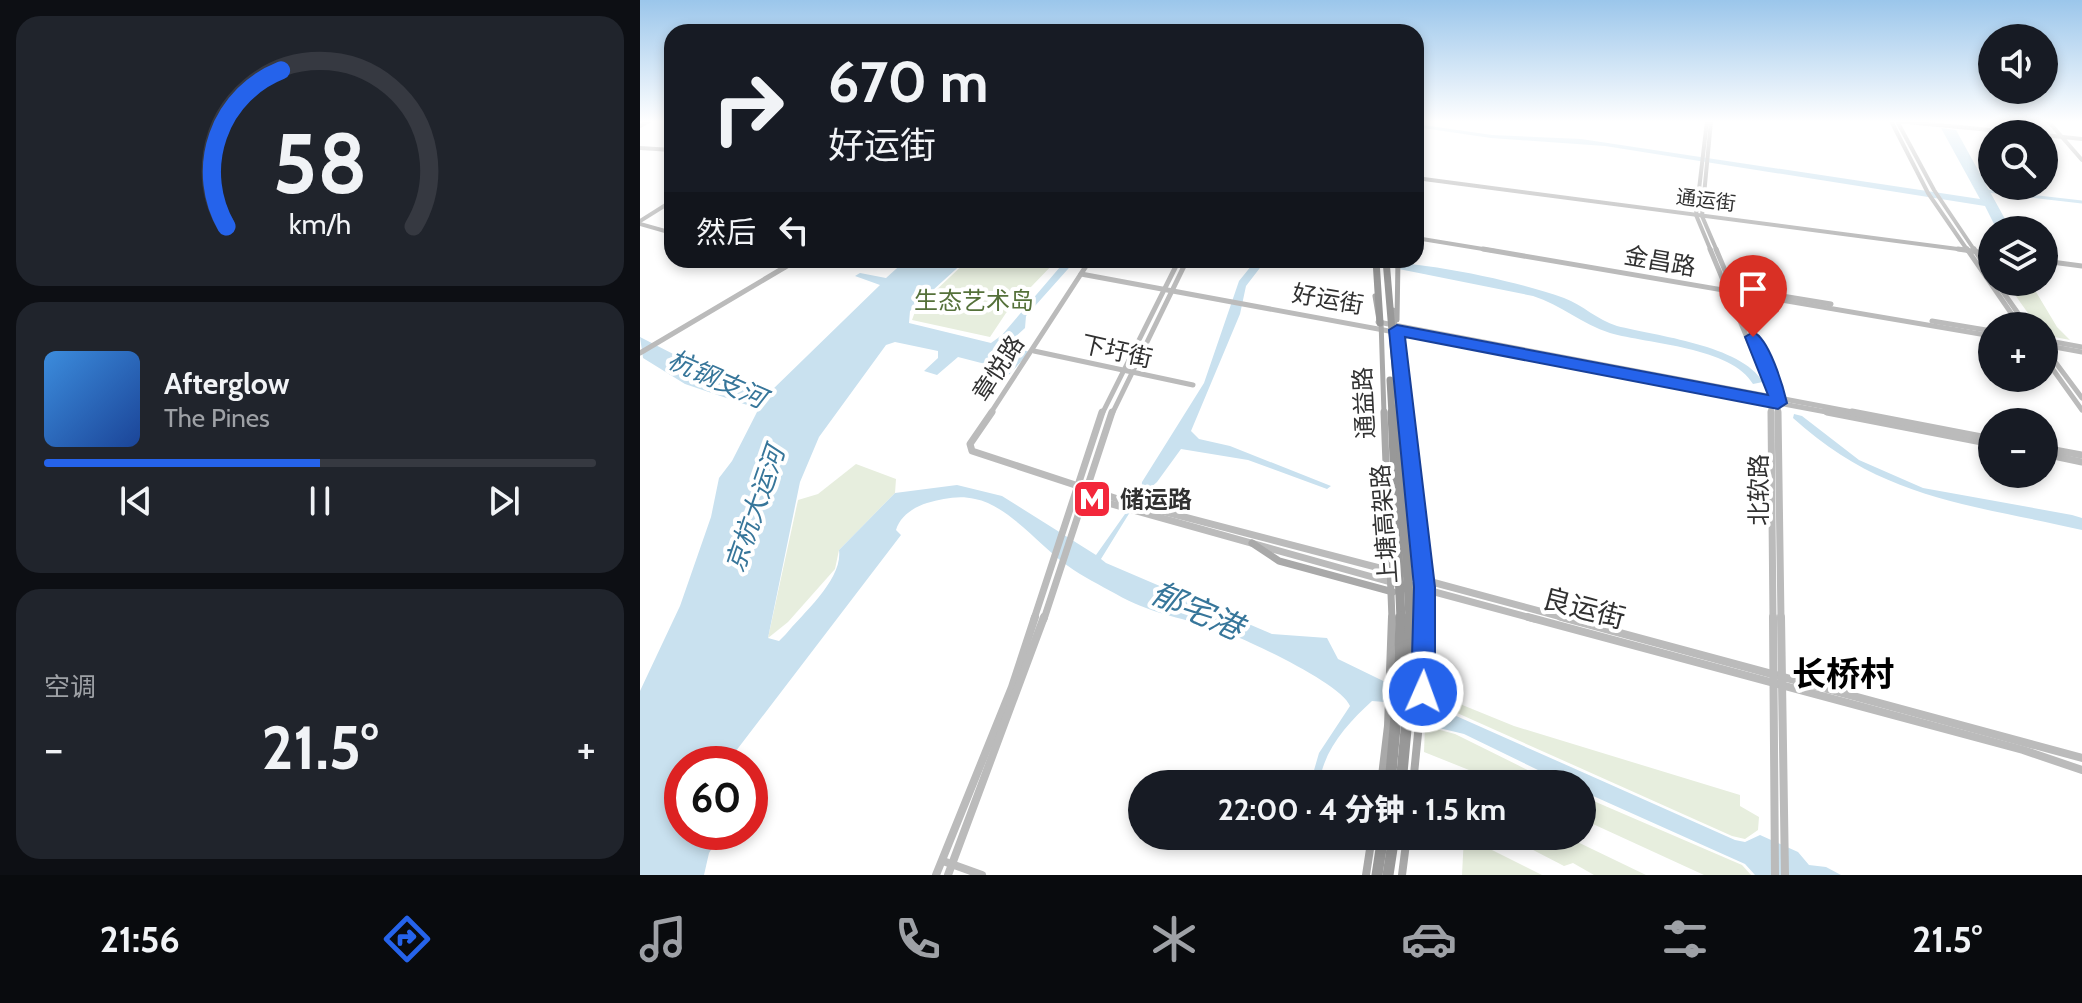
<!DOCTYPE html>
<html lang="zh">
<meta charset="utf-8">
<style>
body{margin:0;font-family:Cabin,"Noto Sans SC",sans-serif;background:#20242c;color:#f1f3f6;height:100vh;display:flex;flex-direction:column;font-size:30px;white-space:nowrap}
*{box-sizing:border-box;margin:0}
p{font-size:26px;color:#9ea1a6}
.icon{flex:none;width:44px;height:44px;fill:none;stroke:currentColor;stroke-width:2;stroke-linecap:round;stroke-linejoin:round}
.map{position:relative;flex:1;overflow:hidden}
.drawer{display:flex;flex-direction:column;gap:16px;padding:16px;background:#0d0f14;width:640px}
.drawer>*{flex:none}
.guide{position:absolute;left:24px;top:24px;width:760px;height:244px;border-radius:24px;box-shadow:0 4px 12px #0003;background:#171b24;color:#f1f3f6;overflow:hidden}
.controls{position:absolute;left:1338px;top:24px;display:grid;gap:16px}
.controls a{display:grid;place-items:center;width:80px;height:80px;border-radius:50%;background:#171b24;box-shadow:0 4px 12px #0003;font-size:40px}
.speed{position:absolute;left:24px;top:746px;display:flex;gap:16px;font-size:40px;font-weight:700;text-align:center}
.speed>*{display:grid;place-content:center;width:104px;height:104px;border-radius:50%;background:#171b24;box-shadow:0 4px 12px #0003;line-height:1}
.speed .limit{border:12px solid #d22;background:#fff;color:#111}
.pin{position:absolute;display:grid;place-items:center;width:68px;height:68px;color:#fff;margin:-82px -34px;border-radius:50% 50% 50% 0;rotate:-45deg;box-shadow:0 0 8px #0007}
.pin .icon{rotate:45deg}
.me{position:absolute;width:88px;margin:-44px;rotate:2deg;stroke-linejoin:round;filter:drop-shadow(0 0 6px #0008)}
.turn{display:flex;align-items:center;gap:28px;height:168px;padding:0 32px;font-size:36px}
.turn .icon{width:104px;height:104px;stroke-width:2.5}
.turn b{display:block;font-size:56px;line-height:68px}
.then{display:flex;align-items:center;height:76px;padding:0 32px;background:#0003;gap:16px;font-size:30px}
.big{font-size:60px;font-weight:800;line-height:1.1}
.drawer .tile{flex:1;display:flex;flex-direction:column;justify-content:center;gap:12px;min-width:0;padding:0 28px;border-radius:24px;background:#20242c}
.drawer .dial{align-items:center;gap:0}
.dial svg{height:208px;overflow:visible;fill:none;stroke:#363941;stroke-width:7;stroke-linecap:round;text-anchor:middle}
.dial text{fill:#f1f3f6;stroke:none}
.song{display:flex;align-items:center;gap:24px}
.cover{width:96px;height:96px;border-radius:12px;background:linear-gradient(135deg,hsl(210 70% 55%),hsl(220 70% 35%))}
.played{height:8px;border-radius:4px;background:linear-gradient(90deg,#2563eb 50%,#363941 50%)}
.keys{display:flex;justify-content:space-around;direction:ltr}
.heat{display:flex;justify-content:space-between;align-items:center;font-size:44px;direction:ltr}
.trip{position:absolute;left:488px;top:770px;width:468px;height:80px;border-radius:40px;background:#171b24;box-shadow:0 4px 12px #0003;font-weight:800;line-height:80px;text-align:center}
.menu{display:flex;height:128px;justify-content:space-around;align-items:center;background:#090b0e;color:#9ea1a6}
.menu .icon{width:56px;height:56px}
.menu .active{color:#2563eb}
.menu b{font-size:36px;color:#f1f3f6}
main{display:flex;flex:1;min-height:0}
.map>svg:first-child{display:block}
</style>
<main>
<section class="drawer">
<div class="tile dial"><svg viewBox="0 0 100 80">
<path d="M14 69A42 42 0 1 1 86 69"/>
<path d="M14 69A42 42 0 0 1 35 9" stroke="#2563eb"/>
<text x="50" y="56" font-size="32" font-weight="700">58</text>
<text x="50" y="72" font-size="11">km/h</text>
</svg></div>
<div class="tile">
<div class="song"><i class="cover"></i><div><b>Afterglow</b><p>The Pines</p></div></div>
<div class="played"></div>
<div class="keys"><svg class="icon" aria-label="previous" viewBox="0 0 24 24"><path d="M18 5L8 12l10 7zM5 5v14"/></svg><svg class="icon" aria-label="pause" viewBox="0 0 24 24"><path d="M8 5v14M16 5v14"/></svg><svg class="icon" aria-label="next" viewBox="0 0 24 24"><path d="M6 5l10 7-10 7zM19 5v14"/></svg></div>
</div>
<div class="tile"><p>空调</p>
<div class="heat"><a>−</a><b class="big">21.5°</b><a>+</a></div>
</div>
</section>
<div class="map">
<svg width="1442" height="875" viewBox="0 0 1442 875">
<rect width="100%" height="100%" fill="#fff"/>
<g fill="#e7eede">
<polygon points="328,260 417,260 366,313 350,337 272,320 276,309"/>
<polygon points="1366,282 1390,282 1417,327 1430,340 1404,335 1404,326 1397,326"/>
<polygon points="216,464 256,479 255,493 199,550 195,569 148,622 128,638 158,500 178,494"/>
<polygon points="788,691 874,726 1100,795 1100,806 1119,817 1118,830 1105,839 1092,836 806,708 786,699"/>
<polygon points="785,726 815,734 916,784 864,784 784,752"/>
<polygon points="942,796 1102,865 1111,875 1064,875 942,819"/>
<polygon points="824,836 902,875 822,875"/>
<polygon points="866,836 925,836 1006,875 954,875 933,863 924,866"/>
</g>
<g fill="#c9e1ef">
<polygon points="776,124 852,135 941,139 1340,199 1301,128 1316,130 1371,230 1357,230 1345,206 965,146 851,138 776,127"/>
<path d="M266,260H326L270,311L269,323L351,343L362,335L426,260H436L386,316L385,328L372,340L371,347L390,352L350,395L331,390L353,366L318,357L297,375L284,371L298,358V351L255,342L246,345L179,437L160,482L128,638L139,641L146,634C163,613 203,579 199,550L255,493L317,485L362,496L456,555L485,514L490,512L461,559L466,563L632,634L687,638L698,659L805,711L1095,840L1105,842L1120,835L1158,852L1169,865L1186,867L1201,875H1115L1105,864L942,791V784H927L824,734L795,727L745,702L732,701C707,724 684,749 679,784H670L679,753L710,706C702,683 600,636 574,628C538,617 509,613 476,594C460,585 443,577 428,566C401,547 368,505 335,499C318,495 303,499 287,503C274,507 260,516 256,530L261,535L86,764H42V832H82L69,853L64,875H0V691L40,606L71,517L79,478L92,461L117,412L113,407L45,384L3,358L0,337L43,359L130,392L240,285L215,276L220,273L246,278Z"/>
<polygon points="616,260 626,260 606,286 600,314 551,431 559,439 590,446 691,486 687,489 608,460 541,449 517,482 501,496 502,482 564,383 599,281"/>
<path d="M714,260C773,260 868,278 924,298C943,305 957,320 977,326C1016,336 1101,345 1123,382L1113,384C1092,347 1008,344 970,333C942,324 921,305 893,296Z"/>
<path d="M1154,414L1162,416L1219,460L1283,488L1432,515L1442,518V530C1330,504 1243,500 1153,418Z"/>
</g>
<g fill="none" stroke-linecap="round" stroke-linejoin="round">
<polyline stroke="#c9e1ef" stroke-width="3" points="1347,191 1442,202"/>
<g stroke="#bbb" stroke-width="4">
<polyline points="1067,121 1056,215 1071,251"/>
<polyline points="1071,121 1062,216 1077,251"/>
<polyline points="1251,121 1288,193 1328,251"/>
<polyline points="1257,121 1294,190 1335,251"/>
<polyline points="1257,121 1391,134"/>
<polyline points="1408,121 1442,160"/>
<polyline points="0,126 9,121"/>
<polyline points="1404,135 1442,139"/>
<polyline points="0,148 32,150"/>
<polyline points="776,178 1333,251"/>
<polyline points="0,221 32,201"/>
<polyline points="0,224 32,233"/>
<polyline points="776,238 855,251"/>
</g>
<g stroke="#bbb" stroke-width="5">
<polyline points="843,249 1352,336"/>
<polyline points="1070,249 1131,395 1131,414"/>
<polyline points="1076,249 1138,397 1138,414"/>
<polyline points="1318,249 1352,254"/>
<polyline points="1327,249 1380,326"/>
<polyline points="1334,249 1352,276"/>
<polyline points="122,260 145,267"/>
<polyline points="1404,261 1442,266"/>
<polyline points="441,274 1197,414"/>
<polyline points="1356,282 1387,326"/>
<polyline points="1087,287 1191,304"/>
<polyline points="1292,321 1352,331"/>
<polyline points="738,322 1223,414"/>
<polyline points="1404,340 1442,347"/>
<polyline points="1404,345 1442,352"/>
<polyline points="1404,347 1442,398"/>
<polyline points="394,351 553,385"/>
<polyline points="0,353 157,260"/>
<polyline points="1404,357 1442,410"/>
<polyline points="350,414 450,260"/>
<polyline points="462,414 539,260"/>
<polyline points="472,414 547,260"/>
</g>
<g stroke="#bbb" stroke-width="7">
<polyline points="352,412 330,444 332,451 487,502 751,571"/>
<polyline points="1131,412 1133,619"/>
<polyline points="1138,412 1141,619"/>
<polyline points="1187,412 1352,444"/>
<polyline points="1212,412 1352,439"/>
<polyline points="1404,448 1442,455"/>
<polyline points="1404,454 1442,462"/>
<polyline points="437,488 443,496 754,583"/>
<polyline points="766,575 929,619"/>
<polyline points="765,584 895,619"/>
<polyline points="394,619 462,412"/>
<polyline points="404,619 472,412"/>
</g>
<g stroke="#bbb" stroke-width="8">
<polyline points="888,617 1383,750 1442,770"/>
<polyline points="921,617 1442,758"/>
<polyline points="1133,617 1135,875"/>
<polyline points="1141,617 1145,875"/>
<polyline points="303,861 342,875"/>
<polyline points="296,875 372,687 395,617"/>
<polyline points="308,875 404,617"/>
</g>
<g stroke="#a9a9a9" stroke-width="5">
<polyline points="735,296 739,320"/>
<polyline points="753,310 765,414"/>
<polyline points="757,320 758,260"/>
<polyline points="741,321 744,414"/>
</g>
<g stroke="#a9a9a9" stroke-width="7">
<polyline points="744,412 752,619"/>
<polyline points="765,412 785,587 785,619"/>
<polyline points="612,543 639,561 753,592"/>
</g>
<g stroke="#a9a9a9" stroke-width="8">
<polyline points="741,784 748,726 752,617"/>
<polyline points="773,784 784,673 785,617"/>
<polyline points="726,875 732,836"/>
<polyline points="762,875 767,836"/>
</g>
<g stroke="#989898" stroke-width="7">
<polyline points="736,260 740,323"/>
<polyline points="746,260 759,414"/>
<polyline points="750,380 752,414"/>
</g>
<g stroke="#989898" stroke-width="9">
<polyline points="752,412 761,619"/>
<polyline points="759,412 770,619"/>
</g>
<g stroke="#989898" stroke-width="11">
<polyline points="750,784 759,683 761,617"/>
<polyline points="761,784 767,719 770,617"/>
<polyline points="737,875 743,836"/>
<polyline points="748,875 754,836"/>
</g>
</g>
<linearGradient id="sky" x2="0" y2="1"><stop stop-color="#9bc6eb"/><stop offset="0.5" stop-color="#fff"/><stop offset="1" stop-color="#fff" stop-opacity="0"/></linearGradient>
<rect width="1442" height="243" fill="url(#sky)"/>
<path fill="#2563eb" stroke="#184099" stroke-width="2" d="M757,325L1128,395L1105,337L1113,332C1129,338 1143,386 1147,403L1138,409L765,337L795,587V692L791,700L783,703L774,700L771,692L774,587L749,330Z"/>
<defs>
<g id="metro-square" transform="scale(2)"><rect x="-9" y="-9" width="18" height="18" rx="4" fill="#f3273b" stroke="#fff"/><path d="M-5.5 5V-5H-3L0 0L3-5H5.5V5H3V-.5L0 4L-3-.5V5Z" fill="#fff"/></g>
</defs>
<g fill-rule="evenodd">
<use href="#metro-square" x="452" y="499"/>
</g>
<g text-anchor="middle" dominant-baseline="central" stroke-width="8" stroke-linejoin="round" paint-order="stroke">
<g font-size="20" fill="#313131" stroke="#fff">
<text transform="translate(1066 200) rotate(7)">通运街</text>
</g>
<g font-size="24" fill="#313131" stroke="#fff">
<text transform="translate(1020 261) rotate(10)">金昌路</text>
<text transform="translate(688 299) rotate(10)">好运街</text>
<text transform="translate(477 351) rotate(13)">下圩街</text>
<text transform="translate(358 368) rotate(-57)">章悦路</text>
<text transform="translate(724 403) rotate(-93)">通益路</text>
<text transform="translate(1118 490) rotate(-90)">北软路</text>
<text transform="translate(744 524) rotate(-94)">上塘高架路</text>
</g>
<g font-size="24" fill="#55713a" stroke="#fff">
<text x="334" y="300">生态艺术岛</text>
</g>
<g font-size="24" font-weight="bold" fill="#313131" stroke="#fff" text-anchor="start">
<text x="480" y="499">储运路</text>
</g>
<g font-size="26" font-style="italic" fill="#37769a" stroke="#fff">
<text transform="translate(77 379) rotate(24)">杭钢支河</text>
<text transform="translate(115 509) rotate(-71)">京杭大运河</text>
</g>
<g font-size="28" fill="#313131" stroke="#fff">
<text transform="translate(944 608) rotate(15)">良运街</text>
</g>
<g font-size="32" font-style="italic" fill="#37769a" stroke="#fff">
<text transform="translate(557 610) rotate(24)">郁宅港</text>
</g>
<g font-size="34" font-weight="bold" fill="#000" stroke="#fff">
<text x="1203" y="674">长桥村</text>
</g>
</g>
</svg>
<div class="controls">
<a><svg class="icon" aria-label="sound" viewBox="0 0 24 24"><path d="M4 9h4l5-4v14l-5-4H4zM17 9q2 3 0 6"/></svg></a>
<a><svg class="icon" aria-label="search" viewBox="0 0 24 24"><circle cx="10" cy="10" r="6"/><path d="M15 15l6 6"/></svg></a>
<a><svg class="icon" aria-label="layers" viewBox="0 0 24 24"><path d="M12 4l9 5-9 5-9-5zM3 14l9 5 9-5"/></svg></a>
<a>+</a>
<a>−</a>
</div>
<div class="speed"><div class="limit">60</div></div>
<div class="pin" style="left:1113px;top:337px;background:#d93025"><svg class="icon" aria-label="arrive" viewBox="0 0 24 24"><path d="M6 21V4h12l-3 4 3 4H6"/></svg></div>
<svg class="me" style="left:783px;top:692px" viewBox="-20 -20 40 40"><circle r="17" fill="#2563eb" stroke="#fff" stroke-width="3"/><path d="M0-11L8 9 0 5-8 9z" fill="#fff"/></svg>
<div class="trip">22:00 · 4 分钟 · 1.5 km</div>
<div class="guide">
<div class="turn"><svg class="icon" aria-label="right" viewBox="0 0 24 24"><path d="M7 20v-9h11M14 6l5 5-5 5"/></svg><div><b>670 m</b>好运街</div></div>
<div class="then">然后<svg class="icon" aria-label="left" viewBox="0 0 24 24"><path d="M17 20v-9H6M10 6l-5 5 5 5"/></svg></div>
</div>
</div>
</main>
<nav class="menu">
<b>21:56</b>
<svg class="icon active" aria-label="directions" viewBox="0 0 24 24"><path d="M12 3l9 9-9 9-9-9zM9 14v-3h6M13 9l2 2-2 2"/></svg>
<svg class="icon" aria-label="music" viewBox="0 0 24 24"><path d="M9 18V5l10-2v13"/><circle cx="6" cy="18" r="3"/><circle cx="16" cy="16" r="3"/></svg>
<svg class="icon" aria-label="phone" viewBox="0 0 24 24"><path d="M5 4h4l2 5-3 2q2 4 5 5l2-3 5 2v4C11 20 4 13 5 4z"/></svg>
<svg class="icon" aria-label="climate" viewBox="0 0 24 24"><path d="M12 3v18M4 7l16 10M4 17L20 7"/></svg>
<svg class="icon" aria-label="car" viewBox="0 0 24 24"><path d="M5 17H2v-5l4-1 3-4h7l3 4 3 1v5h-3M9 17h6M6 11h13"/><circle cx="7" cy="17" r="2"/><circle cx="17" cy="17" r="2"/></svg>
<svg class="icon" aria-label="filters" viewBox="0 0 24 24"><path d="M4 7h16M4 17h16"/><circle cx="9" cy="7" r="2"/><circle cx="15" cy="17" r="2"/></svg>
<b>21.5°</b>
</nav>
